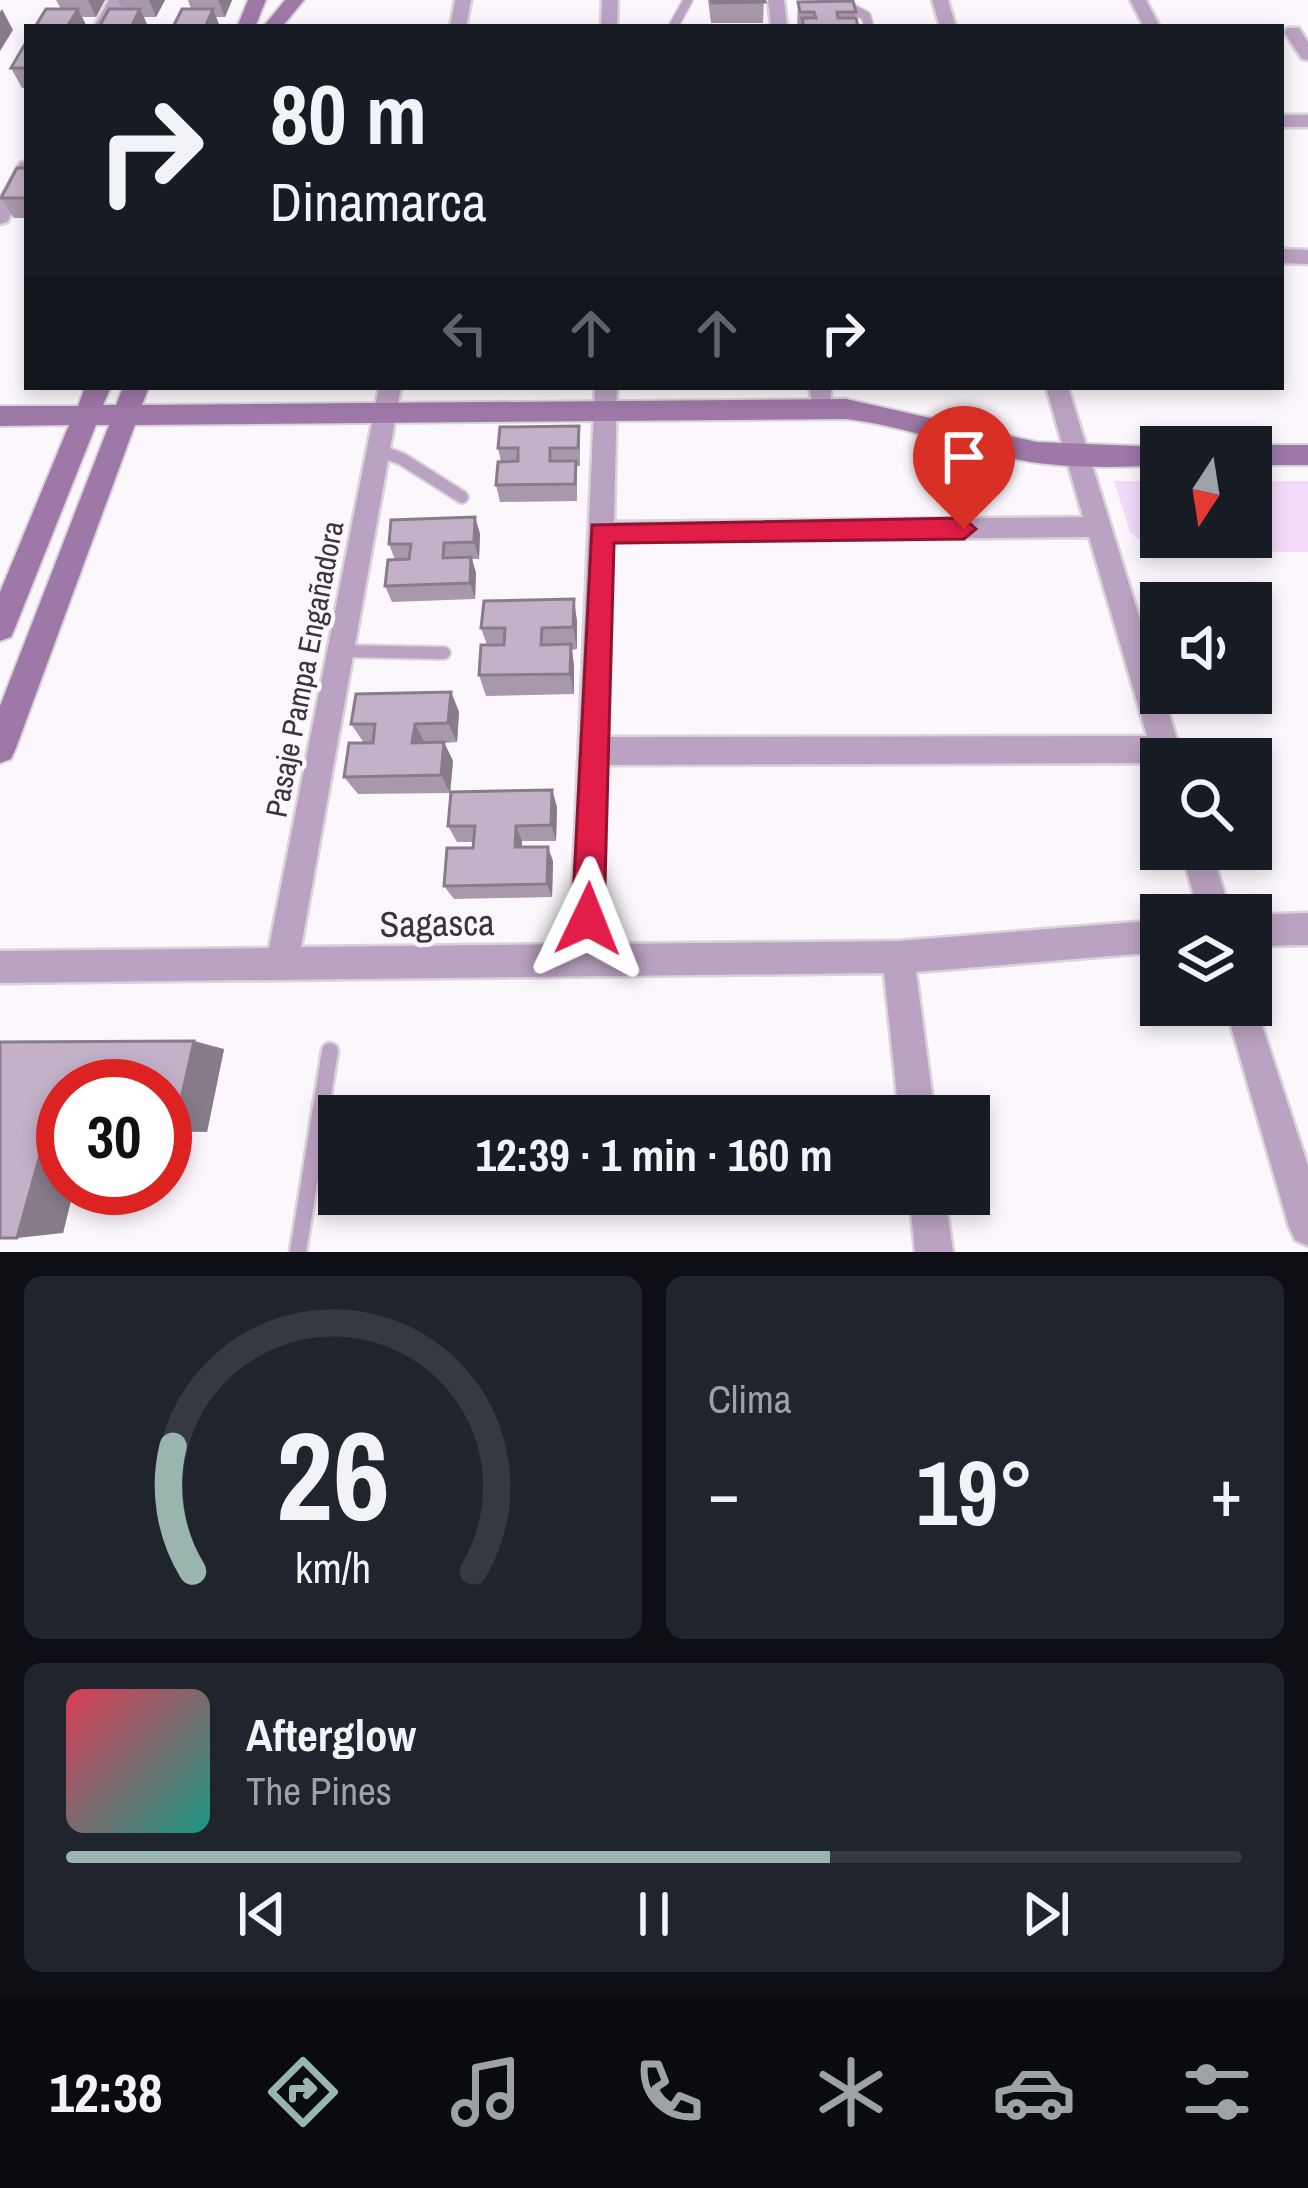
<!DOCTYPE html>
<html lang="es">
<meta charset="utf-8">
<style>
body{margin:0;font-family:"Archivo Narrow",sans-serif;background:#20242c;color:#f1f3f6;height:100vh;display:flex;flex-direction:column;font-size:45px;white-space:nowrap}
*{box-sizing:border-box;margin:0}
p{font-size:39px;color:#9ea1a6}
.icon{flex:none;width:66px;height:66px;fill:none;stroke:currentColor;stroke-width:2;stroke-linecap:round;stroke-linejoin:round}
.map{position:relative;height:1252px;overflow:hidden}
.details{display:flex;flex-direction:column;gap:24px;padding:24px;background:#0d0f14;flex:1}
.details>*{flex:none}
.hud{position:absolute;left:24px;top:24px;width:1260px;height:366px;border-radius:0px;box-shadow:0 6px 18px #0003;background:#171b24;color:#f1f3f6;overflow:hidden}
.needle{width:78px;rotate:192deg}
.controls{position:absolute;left:1140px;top:426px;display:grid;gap:24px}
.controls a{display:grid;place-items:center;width:132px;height:132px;border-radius:0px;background:#171b24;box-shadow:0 6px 18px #0003;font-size:60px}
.speed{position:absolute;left:36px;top:1059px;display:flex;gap:24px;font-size:60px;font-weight:700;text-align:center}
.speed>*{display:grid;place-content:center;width:156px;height:156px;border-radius:50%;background:#171b24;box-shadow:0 6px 18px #0003;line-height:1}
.speed .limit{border:18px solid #d22;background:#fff;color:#111}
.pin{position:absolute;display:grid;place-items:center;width:102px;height:102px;color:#fff;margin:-123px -51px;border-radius:50% 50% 50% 0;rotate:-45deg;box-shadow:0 0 12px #0007}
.pin .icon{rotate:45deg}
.me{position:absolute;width:132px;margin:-66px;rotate:2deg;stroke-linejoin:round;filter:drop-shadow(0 0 9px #0008)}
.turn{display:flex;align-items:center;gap:42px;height:252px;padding:0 48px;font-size:54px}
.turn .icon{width:156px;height:156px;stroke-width:2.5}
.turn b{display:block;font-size:84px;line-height:102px}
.lanes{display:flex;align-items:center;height:114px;padding:0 48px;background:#0003;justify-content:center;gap:60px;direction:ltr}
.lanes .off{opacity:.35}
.big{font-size:90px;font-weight:800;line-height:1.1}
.details .widget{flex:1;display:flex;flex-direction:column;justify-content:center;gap:18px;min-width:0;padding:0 42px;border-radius:18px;background:#20242c}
.details .dial{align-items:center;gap:0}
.dial svg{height:312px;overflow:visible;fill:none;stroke:#363941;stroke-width:7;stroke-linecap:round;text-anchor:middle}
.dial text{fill:#f1f3f6;stroke:none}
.song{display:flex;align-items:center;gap:36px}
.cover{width:144px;height:144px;border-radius:18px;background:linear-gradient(135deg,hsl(350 70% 55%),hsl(170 70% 35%))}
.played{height:12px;border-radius:6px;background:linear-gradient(90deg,#99b5ae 65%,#363941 65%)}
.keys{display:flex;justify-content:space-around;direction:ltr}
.heat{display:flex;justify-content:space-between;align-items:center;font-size:66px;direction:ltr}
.details .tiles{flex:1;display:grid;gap:24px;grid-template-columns:1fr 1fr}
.widget:last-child{grid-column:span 2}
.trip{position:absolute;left:318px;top:1095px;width:672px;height:120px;border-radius:0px;background:#171b24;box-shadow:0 6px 18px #0003;font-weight:800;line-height:120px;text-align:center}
.dock{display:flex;height:192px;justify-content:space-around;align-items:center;background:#090b0e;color:#9ea1a6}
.dock .icon{width:84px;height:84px}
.dock .selected{color:#99b5ae}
.dock b{font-size:54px;color:#f1f3f6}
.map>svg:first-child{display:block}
</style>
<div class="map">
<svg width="1308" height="1252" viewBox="0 0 1308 1252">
<rect width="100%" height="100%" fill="#fbf7fc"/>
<polygon fill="#f4dbfa" points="1114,481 1161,481 1161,537 1251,537 1251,481 1308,481 1308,552 1154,551 1130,532"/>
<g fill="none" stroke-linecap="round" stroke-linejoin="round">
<g stroke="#d9d4da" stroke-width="12">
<g id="lane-far2">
<polyline points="836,0 866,16 869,27"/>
<polyline points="673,27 688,0"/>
</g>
</g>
<g stroke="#d9d4da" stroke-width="16">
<g id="lane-far1">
<polyline points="378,450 402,459 462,497"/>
<polyline points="341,651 444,653"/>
</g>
</g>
<g stroke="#d9d4da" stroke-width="21">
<polyline id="lane" points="298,1252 330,1051"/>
</g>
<g stroke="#d9d4da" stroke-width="5">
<g id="street">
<polygon points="109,0 125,0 110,27 94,27"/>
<polygon points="455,0 471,0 466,27 450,27"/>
<polygon points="602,0 618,0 617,27 601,27"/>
<polygon points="768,0 784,0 787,27 771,27"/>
<polygon points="932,0 948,0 956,27 940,27"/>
<polygon points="1130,0 1146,0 1160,27 1144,27"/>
<polygon points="1287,28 1299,28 1308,42 1308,60 1302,59 1284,32"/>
<rect x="1281" y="115" width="27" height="12"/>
<polygon points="27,161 27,185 7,222 0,224 0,199 20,163"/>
<polygon points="1281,249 1308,250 1308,264 1281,263"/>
<path d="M379,387H401L301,947L570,944L595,387H617L614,522L1083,517L1046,387H1068L1183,759H1161V770L1155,763L607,765L603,944L898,941L1161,920V952L916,972L935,1116H899L884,973L0,983V951L269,948ZM1089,537L1147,736L608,737L613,542Z"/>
<polygon points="809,387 831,387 830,415 814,415"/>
<polygon points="1181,849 1211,849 1231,915 1199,915"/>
<polygon points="1308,913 1308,945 1251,946 1248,915"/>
<polygon points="1251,992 1308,1166 1308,1246 1295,1240 1289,1227 1225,1005 1251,1005"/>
<polygon points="909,1194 945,1194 953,1252 915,1252"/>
</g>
</g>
<g stroke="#d9d4da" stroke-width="4">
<g id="secondary">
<polygon points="248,0 266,0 255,27 237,27"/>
<polygon points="285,0 304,0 282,27 263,27"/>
<path d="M85,387H111L103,405H116L123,387H149L142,405L846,399L1037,442L1165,447H1161V466C1114,467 1066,469 1020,460C961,449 906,426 846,419L135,425L16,748L11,759L0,763V706L109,425H96L15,628L11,637L0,641V592L69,425L0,426V406H78Z"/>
<polygon points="1251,445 1308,445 1308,465 1251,465 1251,447 1244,447"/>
</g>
</g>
<use href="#lane-far2" stroke="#bca2c2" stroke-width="9"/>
<use href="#lane-far1" stroke="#bca2c2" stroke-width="12"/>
<use href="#lane" stroke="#bca2c2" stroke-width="16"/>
<use href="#street" fill="#bca2c2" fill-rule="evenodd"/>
<use href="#secondary" fill="#9e78a7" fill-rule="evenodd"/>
</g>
<g fill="#a898ab">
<polygon points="56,0 105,0 96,17 82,17 87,27 35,27 61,9"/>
<polygon points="118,0 165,0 156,17 144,17 148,27 122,9"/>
<polygon points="188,0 232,0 225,17 216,17 220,27 205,27 191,9"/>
<polygon points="708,0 764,0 763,23 711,23"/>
<polygon points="798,2 856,12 855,18 858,27 797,27"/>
<polygon points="27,44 27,88 22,88 11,68"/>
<polygon points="27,168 27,218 14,218 1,198"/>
<polygon points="579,426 580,444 580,466 577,466 577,501 500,502 496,485 501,462 498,448"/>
<polygon points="475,517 480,534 479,559 472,559 476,573 475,599 392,602 385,586 395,560 389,544"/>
<polygon points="574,599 577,622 577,649 572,650 574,666 574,694 486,696 479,675 487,645 481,628"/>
<polygon points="451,692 459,712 457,742 444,743 453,761 450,793 358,794 344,777 364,743 351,724"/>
<polygon points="552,790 557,807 556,841 522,841 522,847 553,861 552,897 454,899 444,886 473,848 473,842 457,842 448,826"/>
<polygon points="0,1042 224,1049 207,1132 165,1132 165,1086 63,1086 63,1188 74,1188 63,1233"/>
</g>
<g fill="#887c8b">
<polygon points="88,0 105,0 96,17"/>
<polygon points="149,0 165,0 156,17"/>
<polygon points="218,0 232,0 225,17"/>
<polygon points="2,9 13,30 0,51 0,12"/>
<polygon points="78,9 87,27 67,27"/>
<polygon points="140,9 148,27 131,27"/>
<polygon points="213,9 220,27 205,27"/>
<polygon points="475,517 480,534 479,559 474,542"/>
<polygon points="471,557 476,573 475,599 470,583"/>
<polygon points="574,599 577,622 577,649 573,627"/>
<polygon points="571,644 574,666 574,694 570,674"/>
<polygon points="451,692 459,712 457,742 448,723"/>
<polygon points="415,724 425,743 412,743"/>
<polygon points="444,742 453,761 450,793 441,775"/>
<polygon points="552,790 557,807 556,841 551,825"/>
<polygon points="516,826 522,841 521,862 515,847"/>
<polygon points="548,847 553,861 552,897 547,884"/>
<polygon points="194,1041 224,1049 207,1132 174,1130"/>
<polygon points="47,1130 63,1131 63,1188 74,1188 63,1233 17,1238"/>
</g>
<g fill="#c3b1c7" stroke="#887c8b" stroke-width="3">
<polygon points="711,0 764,0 765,2 712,3"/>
<polygon points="853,1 856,12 837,12 838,18 856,18 858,27 804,27 802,18 816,18 814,12 800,12 798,2"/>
<polygon points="46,9 78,9 67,27 35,27"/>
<polygon points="109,9 140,9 131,27 99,27"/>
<polygon points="182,9 213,9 205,27 173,27"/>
<polygon points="25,44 27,44 27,68 11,68"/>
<polygon points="17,168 27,168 27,198 1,198"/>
<polygon points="579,426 578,448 550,448 550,461 576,461 575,484 496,485 498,462 518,461 518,448 498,448 500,427"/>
<polygon points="475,517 474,542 444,543 443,558 471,557 470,583 385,586 388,560 409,559 411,544 389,544 391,520"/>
<polygon points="574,599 573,627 542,628 541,645 571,644 570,674 479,675 481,645 504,645 505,628 481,628 484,601"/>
<polygon points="451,692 448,723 415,724 412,743 444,742 441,775 344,777 349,743 373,743 375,724 351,724 356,694"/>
<polygon points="552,790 551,825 516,826 515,847 548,847 547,884 444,886 447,848 473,848 475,826 448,826 451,792"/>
<polygon points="194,1041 174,1130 165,1130 165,1086 63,1086 63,1130 47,1130 17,1238 0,1238 0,1042"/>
</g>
<polygon fill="#e11d48" stroke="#92132f" stroke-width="3" points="964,518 976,529 964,539 614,543 604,919 599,930 588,935 576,930 572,919 592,525"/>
<g text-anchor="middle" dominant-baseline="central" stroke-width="9" stroke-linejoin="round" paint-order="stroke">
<g font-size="30" fill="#3c343d" stroke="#fbf7fc">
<text transform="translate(304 669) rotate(-79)">Pasaje Pampa Engañadora</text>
</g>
<g font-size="36" fill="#3c343d" stroke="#fbf7fc">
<text transform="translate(437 923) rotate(-1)">Sagasca</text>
</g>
</g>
</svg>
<div class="controls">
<a><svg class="needle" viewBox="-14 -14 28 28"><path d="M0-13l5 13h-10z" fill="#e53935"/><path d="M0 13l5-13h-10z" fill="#9ea1a6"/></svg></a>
<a><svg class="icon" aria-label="sound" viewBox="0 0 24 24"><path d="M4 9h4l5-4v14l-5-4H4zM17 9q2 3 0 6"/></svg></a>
<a><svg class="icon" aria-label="search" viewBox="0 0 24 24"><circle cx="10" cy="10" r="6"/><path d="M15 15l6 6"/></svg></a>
<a><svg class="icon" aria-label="layers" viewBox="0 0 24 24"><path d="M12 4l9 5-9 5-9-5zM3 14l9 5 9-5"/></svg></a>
</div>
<div class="speed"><div class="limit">30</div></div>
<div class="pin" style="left:964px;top:529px;background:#d93025"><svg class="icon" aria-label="arrive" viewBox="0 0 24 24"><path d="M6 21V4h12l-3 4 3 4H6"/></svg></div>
<svg class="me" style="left:588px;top:919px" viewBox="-20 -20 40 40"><path d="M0-17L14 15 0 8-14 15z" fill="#e11d48" stroke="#fff" stroke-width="4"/></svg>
<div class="trip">12:39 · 1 min · 160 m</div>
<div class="hud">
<div class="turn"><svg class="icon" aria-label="right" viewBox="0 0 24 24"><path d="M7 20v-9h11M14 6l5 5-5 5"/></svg><div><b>80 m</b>Dinamarca</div></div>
<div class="lanes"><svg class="icon off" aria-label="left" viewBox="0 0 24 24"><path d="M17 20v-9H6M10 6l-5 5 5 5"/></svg><svg class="icon off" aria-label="ahead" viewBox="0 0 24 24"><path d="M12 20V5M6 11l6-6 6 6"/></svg><svg class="icon off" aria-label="ahead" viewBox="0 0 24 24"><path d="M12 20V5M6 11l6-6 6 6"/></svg><svg class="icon" aria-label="right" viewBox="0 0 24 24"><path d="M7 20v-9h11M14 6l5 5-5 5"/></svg></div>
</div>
</div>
<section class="details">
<div class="tiles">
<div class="widget dial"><svg viewBox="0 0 100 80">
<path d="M14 69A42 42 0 1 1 86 69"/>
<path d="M14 69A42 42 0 0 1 9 37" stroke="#99b5ae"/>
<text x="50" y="56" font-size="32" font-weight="700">26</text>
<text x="50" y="72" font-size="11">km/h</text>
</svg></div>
<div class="widget"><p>Clima</p>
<div class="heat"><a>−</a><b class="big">19°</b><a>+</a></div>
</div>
<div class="widget">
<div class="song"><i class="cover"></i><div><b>Afterglow</b><p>The Pines</p></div></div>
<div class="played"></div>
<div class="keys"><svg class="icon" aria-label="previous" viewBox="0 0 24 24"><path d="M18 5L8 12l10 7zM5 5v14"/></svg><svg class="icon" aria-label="pause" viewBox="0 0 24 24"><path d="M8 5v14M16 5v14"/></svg><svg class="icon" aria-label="next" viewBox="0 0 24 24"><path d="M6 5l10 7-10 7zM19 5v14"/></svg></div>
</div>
</div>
</section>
<nav class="dock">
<b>12:38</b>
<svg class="icon selected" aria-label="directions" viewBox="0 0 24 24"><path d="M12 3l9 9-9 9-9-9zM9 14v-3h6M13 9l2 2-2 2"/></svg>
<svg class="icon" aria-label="music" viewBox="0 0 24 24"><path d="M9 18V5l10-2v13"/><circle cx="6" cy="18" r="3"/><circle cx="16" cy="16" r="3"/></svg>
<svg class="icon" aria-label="phone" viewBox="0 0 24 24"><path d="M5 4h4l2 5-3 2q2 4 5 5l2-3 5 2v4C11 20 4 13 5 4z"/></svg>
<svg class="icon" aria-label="climate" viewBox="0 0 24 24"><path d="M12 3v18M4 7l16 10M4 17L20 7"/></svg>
<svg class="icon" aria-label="car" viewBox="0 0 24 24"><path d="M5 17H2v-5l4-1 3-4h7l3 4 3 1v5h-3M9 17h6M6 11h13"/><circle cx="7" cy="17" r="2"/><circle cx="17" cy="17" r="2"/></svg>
<svg class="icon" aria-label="filters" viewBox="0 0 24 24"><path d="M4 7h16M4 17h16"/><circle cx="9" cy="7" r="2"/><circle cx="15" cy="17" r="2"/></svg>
</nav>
